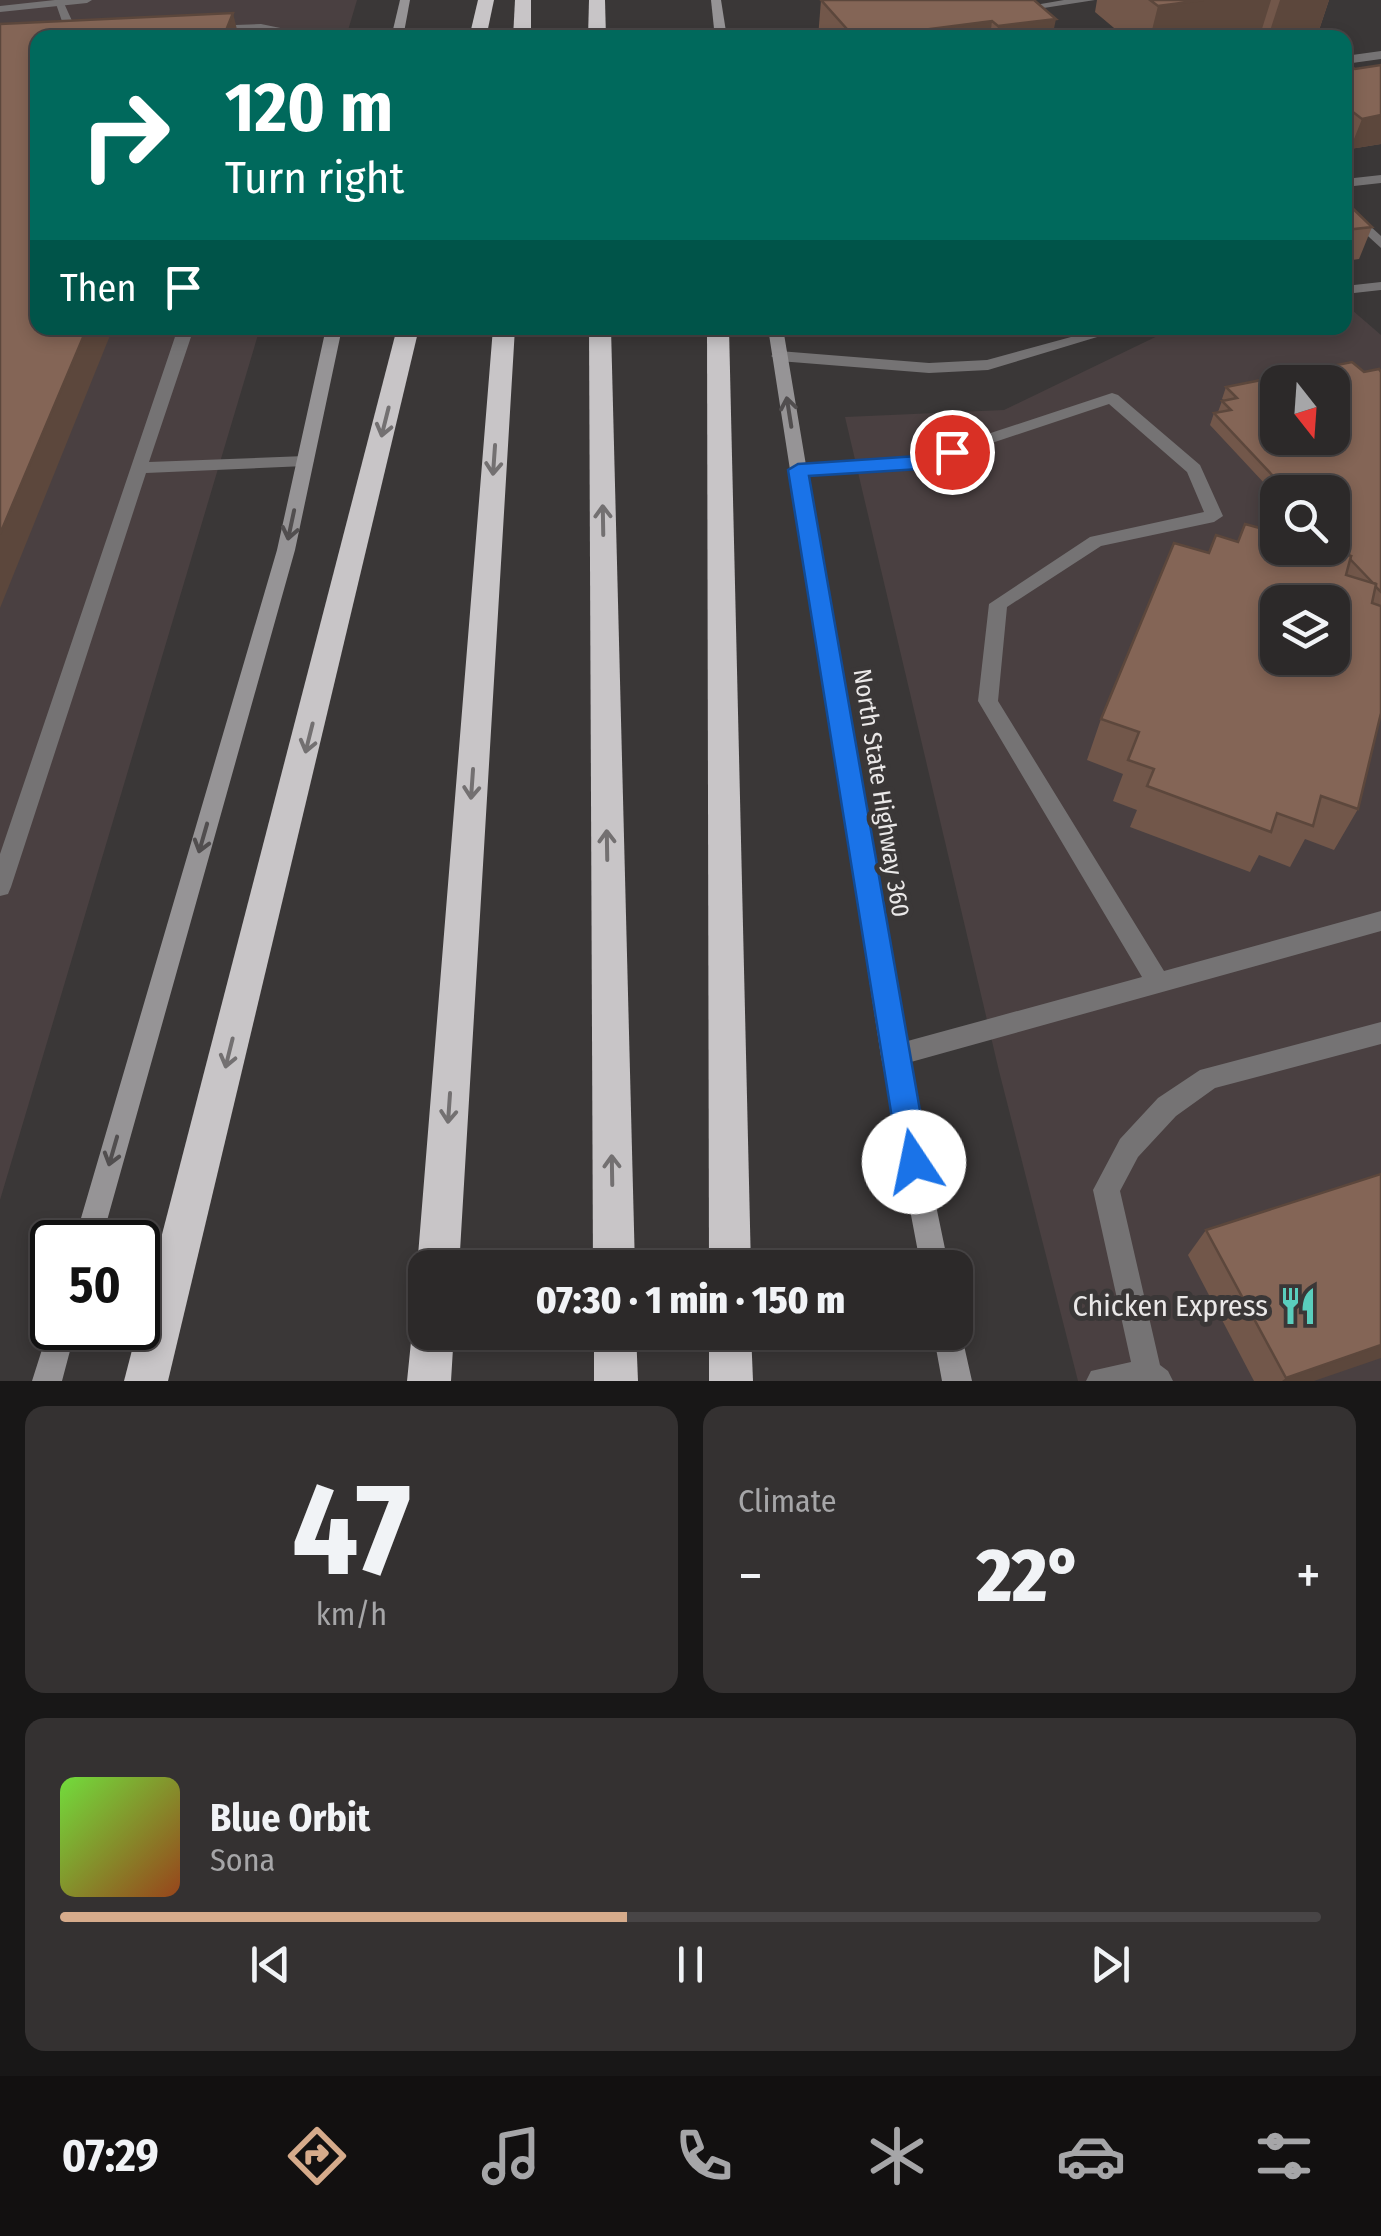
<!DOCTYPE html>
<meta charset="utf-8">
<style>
body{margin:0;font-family:"Fira Sans Condensed",sans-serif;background:#343131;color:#f1f3f6;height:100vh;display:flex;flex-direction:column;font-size:38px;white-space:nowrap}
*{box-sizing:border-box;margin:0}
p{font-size:32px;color:#a6a6a8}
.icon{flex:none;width:55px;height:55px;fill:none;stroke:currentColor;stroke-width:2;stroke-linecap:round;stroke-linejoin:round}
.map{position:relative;height:1381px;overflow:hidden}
.drawer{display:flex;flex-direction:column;gap:25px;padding:25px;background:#181717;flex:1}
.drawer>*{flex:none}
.hud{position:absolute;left:30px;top:30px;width:1322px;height:305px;border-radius:20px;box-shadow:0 5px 15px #0003,0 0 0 2px #484546;background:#00695c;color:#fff;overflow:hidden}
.needle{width:65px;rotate:163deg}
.tools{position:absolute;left:1260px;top:365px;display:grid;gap:20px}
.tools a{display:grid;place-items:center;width:90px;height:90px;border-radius:20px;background:#2c2929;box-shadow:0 5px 15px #0003,0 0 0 2px #484546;font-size:50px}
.speed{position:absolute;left:30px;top:1220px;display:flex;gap:20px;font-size:50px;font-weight:700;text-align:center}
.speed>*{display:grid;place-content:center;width:130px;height:130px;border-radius:50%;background:#2c2929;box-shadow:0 5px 15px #0003,0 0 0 2px #484546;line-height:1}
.speed .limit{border:5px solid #111;border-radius:15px;background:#fff;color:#111}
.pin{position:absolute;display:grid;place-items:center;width:85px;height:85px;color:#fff;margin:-42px;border:5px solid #fff;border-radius:50%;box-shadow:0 2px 10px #0007}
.me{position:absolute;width:110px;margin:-55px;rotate:349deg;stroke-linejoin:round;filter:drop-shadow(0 0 8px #0008)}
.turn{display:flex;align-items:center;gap:35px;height:210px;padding:0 30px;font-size:45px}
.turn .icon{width:130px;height:130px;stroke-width:2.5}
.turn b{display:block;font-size:70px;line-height:85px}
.then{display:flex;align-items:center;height:95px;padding:0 30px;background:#0003;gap:20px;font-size:38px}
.big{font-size:75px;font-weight:800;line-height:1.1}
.drawer .widget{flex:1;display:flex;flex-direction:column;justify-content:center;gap:15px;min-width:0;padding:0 35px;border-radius:20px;background:#343131}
.drawer .dial{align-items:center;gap:0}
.dial b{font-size:130px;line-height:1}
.song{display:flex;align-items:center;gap:30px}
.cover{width:120px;height:120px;border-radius:15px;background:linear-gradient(135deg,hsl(100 70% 55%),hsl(20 70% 35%))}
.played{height:10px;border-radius:5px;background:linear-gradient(90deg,#d6ab8b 45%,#484546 45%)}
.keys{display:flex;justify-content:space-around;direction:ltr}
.heat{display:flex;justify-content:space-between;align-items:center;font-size:55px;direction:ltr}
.drawer .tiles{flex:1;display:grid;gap:25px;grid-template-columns:1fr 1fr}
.widget:last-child{grid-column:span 2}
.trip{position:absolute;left:408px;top:1250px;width:565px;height:100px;border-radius:20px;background:#2c2929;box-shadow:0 5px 15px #0003,0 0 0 2px #484546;font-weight:800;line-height:100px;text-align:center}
.tab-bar{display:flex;height:160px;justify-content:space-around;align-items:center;background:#121010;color:#a6a6a8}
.tab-bar .icon{width:70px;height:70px}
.tab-bar .on{color:#d6ab8b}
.tab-bar b{font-size:45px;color:#f1f3f6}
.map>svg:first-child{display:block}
</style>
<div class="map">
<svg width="1381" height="1381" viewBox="0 0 1381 1381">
<rect width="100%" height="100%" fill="#3a3737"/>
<g fill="#4a4041" fill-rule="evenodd">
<polygon points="0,0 357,0 346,37 38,38 38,328 260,328 0,1200"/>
<path d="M1352,310L1381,335V1381H1078L999,1071L845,417L1004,410L1174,328H1345V311ZM1278,382H1332V438H1278ZM1278,492H1332V548H1278ZM1278,602H1332V658H1278Z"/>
</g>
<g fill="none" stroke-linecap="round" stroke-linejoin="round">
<g fill="#757374" fill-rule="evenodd">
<polygon points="1064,0 1095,0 1018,12 1012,9"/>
<polygon points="55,1 63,1 73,23 90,30 90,34 64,27"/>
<polygon points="261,24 290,30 294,38 261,30 209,32 203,29 209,26"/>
<polygon points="1381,51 1381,59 1345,64 1345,56"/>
<polygon points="1381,175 1381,183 1345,187 1345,179"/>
<polygon points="1345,203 1381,236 1381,248 1345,215"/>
<polygon points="1381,282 1381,290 1345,294 1345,286"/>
<polygon points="178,328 194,328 149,462 305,456 314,461 305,466 146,473 11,887 8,894 0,896 0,854"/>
<polygon points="1104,328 1127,328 988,370 929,373 779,361 771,356 779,351 929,363 987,360"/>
<polygon points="1112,393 1118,395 1200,465 1223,516 1214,522 1101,546 1007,607 998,701 1164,971 1381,911 1381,931 893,1067 884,1064 881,1056 884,1048 893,1045 1142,977 978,701 989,604 1090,537 1204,512 1187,472 1109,404 920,467 798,475 789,470 798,465 918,457"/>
<polygon points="1381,1022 1381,1044 1215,1088 1176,1116 1138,1157 1120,1191 1160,1365 1168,1371 1173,1381 1086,1381 1091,1371 1131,1362 1093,1190 1120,1139 1158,1098 1200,1070"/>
</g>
<polygon fill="#757374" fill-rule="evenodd" points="55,0 92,0 87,3 0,12 0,6"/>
<g fill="#969496" fill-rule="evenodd">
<polygon points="400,0 410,0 403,38 391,38"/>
<polygon points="711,0 721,0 727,38 715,38"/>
<polygon points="326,328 342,328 295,550 101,1242 74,1242 277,550"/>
<polygon points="768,328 783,328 905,1056 949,1268 921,1268 881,1056"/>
<polygon points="52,1318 52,1328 76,1328 62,1381 32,1381"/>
<polygon points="955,1321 961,1332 972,1381 942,1381 933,1332 955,1332"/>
</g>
<g fill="#c8c5c7" fill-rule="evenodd">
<polygon points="478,0 494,0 486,38 469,38"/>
<polygon points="515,0 531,0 531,38 513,38"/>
<polygon points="589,0 605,0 606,38 588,38"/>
<polygon points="397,328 419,328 168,1381 124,1381"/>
<polygon points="493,328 515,328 459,1268 425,1268 425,1283 417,1268"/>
<polygon points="589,328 611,328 635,1268 593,1268"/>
<polygon points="707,328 729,328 751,1268 709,1268"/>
<polygon points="425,1314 425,1332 454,1332 451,1381 407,1381 412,1332 418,1317"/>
<polygon points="594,1332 636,1332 638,1381 594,1381"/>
<polygon points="709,1332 751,1332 753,1381 709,1381"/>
</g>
</g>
<g fill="#72574a">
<polygon points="821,0 1034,0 1052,38 818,38"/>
<polygon points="1097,0 1329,0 1319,30 1268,37 1261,32 1223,38 1126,38 1095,12"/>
<polygon points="1345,62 1355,69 1381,65 1381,144 1350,149 1345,145"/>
<polygon points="1345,201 1372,227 1359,259 1345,261"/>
<polygon points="1364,372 1381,372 1381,713 1358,809 1334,850 1305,839 1290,867 1259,855 1250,872 1130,827 1137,810 1113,801 1123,774 1087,760 1101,719 1209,553 1238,542 1278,548 1332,548 1332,492 1278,492 1278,498 1210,425 1214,413 1218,412 1222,401 1224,400 1222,399 1226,387"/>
<polygon points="1206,1230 1314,1381 1254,1381 1188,1255"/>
</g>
<g fill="#5c473c">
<polygon points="1203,0 1271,0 1261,32 1223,38 1150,38 1158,6"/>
<polygon points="1280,0 1329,0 1319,30 1268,37"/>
<polygon points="233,13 239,38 223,38"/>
<polygon points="1056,19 1052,38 996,38 998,26"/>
<polygon points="992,21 990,38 914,38 915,31"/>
<polygon points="1381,115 1381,144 1350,149 1362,119"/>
<polygon points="87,328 113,328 0,608 0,534"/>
<polygon points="1381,1345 1381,1358 1314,1381 1282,1381 1286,1378"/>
</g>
<g fill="#846556" stroke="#5c473c" stroke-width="2.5" fill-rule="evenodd">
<polygon points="821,0 1034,0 1056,19 998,26 992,21 915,31 920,37 915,38 855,38"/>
<polygon points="1150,0 1203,0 1158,6"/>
<polygon points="233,13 223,38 38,38 38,328 87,328 0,534 0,24"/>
<polygon points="1345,62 1355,69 1381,65 1381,115 1362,119 1345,106"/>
<polygon points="1345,201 1372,227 1345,230"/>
<path d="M1352,362L1364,372L1379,369L1381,372V592L1376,587V584L1373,583L1350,559L1351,556L1345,554L1332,540V492H1288L1214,413L1231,410L1222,401L1237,398L1226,387ZM1278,382H1332V438H1278Z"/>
<path d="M1245,524L1278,533V548H1324L1351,556L1346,575L1376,584L1372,603L1381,606V713L1358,809L1321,796L1313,826L1277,813L1271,832L1147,786L1154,769L1128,760L1139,732L1101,719L1174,543L1209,553L1216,535L1238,542ZM1278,602H1332V658H1278Z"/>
<polygon points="1381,1174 1381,1345 1286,1378 1206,1230"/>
</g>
<defs><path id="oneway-shaft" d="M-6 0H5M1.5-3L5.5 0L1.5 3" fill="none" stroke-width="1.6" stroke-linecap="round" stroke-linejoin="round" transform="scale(2.5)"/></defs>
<g stroke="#514e4f">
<use href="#oneway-shaft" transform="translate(789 412) rotate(-99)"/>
<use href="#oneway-shaft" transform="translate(291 525) rotate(102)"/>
<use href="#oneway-shaft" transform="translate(203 838) rotate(106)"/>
<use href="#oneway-shaft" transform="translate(113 1151) rotate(106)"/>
</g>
<g stroke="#737071">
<use href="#oneway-shaft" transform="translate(385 422) rotate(104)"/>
<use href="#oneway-shaft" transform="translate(494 460) rotate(94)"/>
<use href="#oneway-shaft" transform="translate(603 520) rotate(-91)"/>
<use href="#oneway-shaft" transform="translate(309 738) rotate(104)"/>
<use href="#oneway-shaft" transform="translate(472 784) rotate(94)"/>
<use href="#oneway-shaft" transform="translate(607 845) rotate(-91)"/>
<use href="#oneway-shaft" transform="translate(229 1053) rotate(104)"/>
<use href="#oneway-shaft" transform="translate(449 1108) rotate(94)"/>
<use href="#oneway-shaft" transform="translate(612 1170) rotate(-91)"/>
</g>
<polygon fill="#1a73e8" stroke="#114b97" stroke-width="2.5" points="952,446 962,452 959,456 920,469 809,476 929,1162 924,1172 914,1176 903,1172 899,1162 788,470 798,464 918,456"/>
<defs>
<g id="restaurant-bare" transform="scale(3)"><path d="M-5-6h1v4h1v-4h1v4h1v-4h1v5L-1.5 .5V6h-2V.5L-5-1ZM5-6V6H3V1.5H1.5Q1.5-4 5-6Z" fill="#5acebd" stroke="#3a3737" stroke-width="2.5" paint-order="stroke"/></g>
</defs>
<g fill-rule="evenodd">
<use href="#restaurant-bare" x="1298" y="1306"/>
</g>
<g text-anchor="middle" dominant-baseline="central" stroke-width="10" stroke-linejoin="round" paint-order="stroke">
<g font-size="25" fill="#eae8e8" stroke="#3a3737">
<text transform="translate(881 793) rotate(81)">North State Highway 360</text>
</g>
<g font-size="30" fill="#eae8e8" stroke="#3a3737" text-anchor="end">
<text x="1268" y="1306">Chicken Express</text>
</g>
</g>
</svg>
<div class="tools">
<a><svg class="needle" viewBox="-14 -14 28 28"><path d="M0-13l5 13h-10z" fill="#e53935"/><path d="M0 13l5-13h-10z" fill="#a6a6a8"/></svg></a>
<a><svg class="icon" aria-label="search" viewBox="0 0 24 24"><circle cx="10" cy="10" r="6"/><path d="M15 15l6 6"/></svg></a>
<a><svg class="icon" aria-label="layers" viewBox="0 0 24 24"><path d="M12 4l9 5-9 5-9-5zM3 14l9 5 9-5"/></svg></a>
</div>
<div class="speed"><div class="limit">50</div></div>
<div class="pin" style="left:952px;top:452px;background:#d93025"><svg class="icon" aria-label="arrive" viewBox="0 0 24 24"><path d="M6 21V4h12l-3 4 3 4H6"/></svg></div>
<svg class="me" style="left:914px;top:1162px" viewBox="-20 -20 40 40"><circle r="19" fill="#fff"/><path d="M0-13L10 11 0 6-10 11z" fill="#1a73e8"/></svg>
<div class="trip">07:30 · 1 min · 150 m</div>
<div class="hud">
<div class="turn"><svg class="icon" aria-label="right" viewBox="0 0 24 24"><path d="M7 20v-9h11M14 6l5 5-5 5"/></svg><div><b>120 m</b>Turn right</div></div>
<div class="then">Then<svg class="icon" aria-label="arrive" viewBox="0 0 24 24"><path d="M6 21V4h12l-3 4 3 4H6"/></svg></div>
</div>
</div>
<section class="drawer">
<div class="tiles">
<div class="widget dial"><b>47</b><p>km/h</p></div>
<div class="widget"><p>Climate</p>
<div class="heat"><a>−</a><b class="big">22°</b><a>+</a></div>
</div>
<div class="widget">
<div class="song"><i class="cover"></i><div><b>Blue Orbit</b><p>Sona</p></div></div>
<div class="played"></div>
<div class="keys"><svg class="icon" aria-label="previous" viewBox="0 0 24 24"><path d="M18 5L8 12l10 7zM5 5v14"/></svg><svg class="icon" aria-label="pause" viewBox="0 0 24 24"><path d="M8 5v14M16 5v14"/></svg><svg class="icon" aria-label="next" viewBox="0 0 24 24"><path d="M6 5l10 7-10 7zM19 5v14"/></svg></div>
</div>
</div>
</section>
<nav class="tab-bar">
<b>07:29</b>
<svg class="icon on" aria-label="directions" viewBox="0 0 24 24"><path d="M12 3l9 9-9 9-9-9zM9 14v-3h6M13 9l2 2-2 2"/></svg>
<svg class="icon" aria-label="music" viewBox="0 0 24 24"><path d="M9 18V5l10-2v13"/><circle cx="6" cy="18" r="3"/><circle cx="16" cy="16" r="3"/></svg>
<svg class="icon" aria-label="phone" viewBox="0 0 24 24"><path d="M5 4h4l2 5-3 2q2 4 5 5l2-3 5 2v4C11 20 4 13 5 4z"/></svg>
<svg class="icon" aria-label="climate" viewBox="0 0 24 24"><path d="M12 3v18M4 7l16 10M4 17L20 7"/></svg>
<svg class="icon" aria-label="car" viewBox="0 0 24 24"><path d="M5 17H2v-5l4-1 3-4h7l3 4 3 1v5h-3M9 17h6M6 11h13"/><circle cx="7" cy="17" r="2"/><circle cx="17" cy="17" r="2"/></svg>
<svg class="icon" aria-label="filters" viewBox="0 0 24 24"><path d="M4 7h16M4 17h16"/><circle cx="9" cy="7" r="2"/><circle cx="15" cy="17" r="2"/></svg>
</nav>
